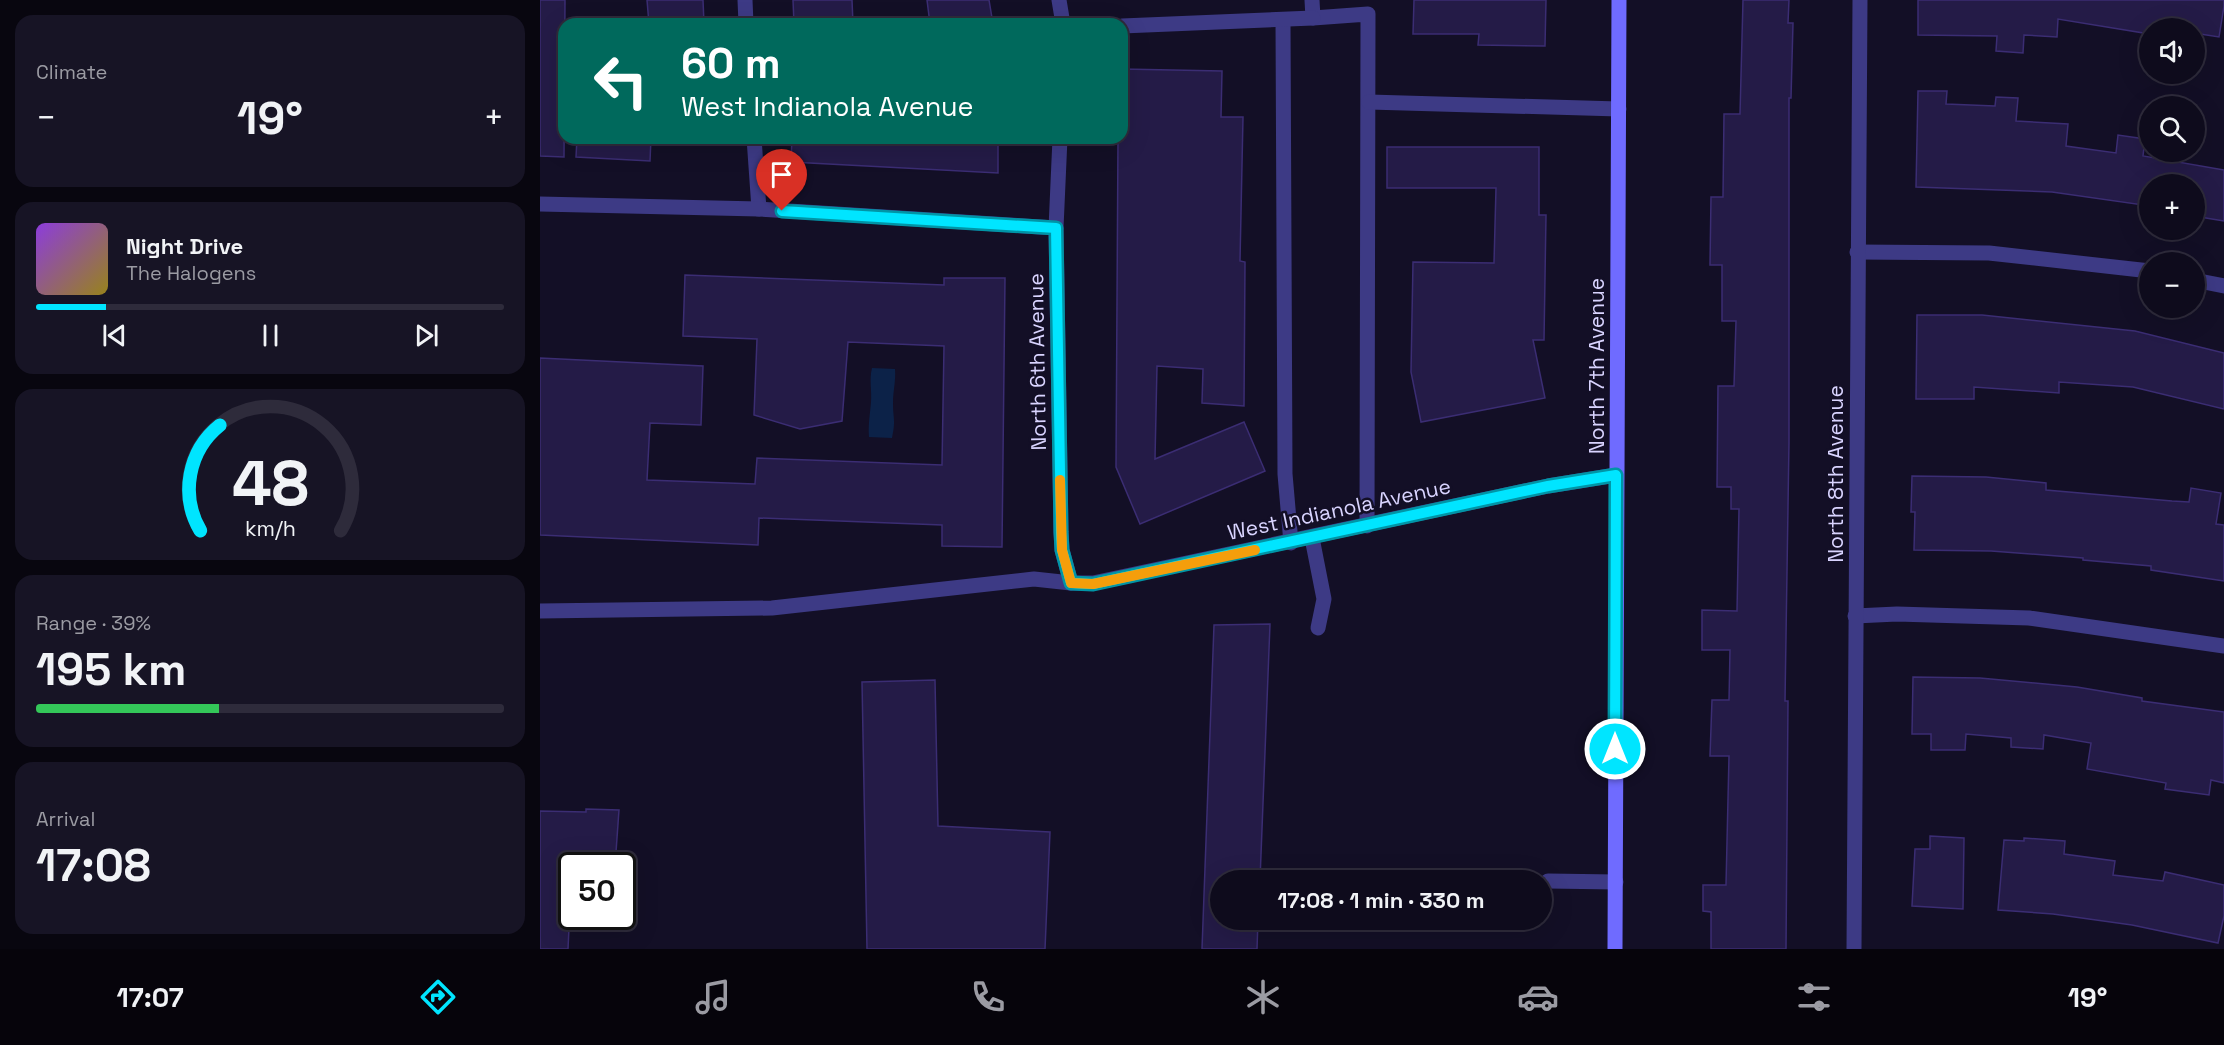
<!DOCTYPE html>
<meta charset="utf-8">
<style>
body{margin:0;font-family:"Space Grotesk",sans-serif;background:#171425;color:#f1f3f6;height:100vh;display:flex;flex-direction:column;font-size:22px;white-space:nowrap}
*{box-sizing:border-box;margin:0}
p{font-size:20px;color:#9b9ba3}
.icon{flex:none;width:33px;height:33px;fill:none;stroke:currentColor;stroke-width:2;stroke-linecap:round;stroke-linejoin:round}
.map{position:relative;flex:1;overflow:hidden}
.panel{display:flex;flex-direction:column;gap:15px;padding:15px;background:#08060f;width:540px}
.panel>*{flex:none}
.guide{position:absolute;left:18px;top:18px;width:570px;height:126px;border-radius:18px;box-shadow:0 6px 24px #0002,0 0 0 2px #2e2b3b;background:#00695c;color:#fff;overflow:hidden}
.controls{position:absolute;left:1599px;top:18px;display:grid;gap:12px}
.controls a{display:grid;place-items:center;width:66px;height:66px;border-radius:50%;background:#0e0b1c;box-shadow:0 6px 24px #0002,0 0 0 2px #2e2b3b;font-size:30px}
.speed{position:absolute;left:18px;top:852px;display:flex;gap:12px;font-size:30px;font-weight:700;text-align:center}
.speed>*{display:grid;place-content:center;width:78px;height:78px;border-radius:50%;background:#0e0b1c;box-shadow:0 6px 24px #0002,0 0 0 2px #2e2b3b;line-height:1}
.speed .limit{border:3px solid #111;border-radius:9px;background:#fff;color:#111}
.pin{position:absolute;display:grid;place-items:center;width:51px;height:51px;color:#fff;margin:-62px -26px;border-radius:50% 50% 50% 0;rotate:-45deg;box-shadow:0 0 6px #0007}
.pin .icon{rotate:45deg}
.me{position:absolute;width:66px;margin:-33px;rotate:0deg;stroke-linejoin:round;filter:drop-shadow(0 0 4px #0008)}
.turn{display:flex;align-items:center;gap:21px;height:126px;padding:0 24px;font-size:27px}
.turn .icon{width:78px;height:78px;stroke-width:2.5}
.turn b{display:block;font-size:42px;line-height:51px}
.big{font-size:45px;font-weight:800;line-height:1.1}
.panel .widget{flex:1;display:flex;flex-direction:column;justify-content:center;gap:9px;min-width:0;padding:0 21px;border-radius:18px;background:#171425}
.panel .dial{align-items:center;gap:0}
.dial svg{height:156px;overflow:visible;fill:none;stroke:#2e2b3b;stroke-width:7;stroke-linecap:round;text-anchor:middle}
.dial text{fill:#f1f3f6;stroke:none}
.song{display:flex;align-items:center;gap:18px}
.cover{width:72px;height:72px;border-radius:9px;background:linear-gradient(135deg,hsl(270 70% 55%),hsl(50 70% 35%))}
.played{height:6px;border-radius:3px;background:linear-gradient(90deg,#00e5ff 15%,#2e2b3b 15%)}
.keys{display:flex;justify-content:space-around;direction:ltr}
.heat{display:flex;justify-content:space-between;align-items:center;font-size:33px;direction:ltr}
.charge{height:9px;border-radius:4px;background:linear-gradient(90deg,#34c759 39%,#2e2b3b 0)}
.trip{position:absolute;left:670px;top:870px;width:342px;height:60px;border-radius:30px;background:#0e0b1c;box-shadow:0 6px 24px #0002,0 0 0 2px #2e2b3b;font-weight:800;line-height:60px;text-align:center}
.tabs{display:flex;height:96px;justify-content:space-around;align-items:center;background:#06040b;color:#9b9ba3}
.tabs .icon{width:42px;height:42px}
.tabs .on{color:#00e5ff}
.tabs b{font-size:27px;color:#f1f3f6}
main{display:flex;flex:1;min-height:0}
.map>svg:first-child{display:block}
</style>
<main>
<section class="panel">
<div class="widget"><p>Climate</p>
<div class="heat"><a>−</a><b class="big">19°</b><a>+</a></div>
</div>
<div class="widget">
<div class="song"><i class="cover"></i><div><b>Night Drive</b><p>The Halogens</p></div></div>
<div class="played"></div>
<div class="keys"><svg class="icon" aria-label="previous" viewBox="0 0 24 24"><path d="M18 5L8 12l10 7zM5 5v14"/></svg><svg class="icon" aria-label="pause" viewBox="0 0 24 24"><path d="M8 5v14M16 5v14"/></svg><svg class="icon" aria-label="next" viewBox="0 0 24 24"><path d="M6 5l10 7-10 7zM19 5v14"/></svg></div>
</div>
<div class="widget dial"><svg viewBox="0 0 100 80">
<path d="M14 69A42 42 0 1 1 86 69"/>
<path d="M14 69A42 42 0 0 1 24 15" stroke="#00e5ff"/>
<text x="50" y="56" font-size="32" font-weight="700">48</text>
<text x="50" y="72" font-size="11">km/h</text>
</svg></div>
<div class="widget"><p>Range · 39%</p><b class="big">195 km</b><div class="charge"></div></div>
<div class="widget"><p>Arrival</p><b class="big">17:08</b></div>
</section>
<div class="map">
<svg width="1684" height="949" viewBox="0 0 1684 949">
<rect width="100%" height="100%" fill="#130f26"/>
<path fill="#0c2248" d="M332,368L355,369C356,381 353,391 353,403C353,419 356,420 352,438L329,437C328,424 330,415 331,402C332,390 329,380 332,368Z"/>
<g fill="#241b47" stroke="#3b2d73" stroke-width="1.5">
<polygon points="0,0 25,0 24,157 0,156"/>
<polygon points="107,0 163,0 164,24 109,24"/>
<polygon points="253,0 312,0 313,24 254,24"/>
<polygon points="387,0 449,0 453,24 390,24"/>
<polygon points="874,0 1006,0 1005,46 938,45 939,34 873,34"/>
<polygon points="1203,0 1249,0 1248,23 1253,23 1251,98 1249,98 1249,442 1245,701 1248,701 1246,949 1171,949 1171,912 1163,911 1163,885 1186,885 1189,756 1170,756 1172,700 1189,700 1190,650 1162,650 1162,610 1197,611 1199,509 1191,509 1191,487 1177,487 1178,386 1194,386 1196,321 1182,321 1182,265 1170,265 1171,197 1183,197 1184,114 1200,114"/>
<polygon points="1378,0 1684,0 1684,6 1679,37 1654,33 1654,28 1610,28 1610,34 1518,19 1517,37 1484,35 1483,53 1456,51 1457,36 1378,35"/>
<polygon points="582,69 682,71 681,117 703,117 700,261 705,262 704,406 662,403 663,369 617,366 615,459 704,422 725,471 600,524 576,467 578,138 582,138"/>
<polygon points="1378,91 1407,91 1406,104 1455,106 1456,97 1478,98 1476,121 1528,124 1526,146 1576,153 1578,135 1605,139 1603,156 1684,170 1684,221 1654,216 1654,184 1610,184 1610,206 1512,192 1376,187"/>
<polygon points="37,138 111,138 110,161 36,157"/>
<polygon points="252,138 458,138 458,173 251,162"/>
<polygon points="847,147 999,147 999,215 1006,215 1004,340 993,340 1005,398 881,422 871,372 873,262 954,263 956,188 847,188"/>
<polygon points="145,275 404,285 404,278 465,278 462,547 402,546 402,525 219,518 218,545 0,535 0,358 163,366 161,425 110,423 107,480 215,484 217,458 402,465 404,346 308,342 302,421 260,429 214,415 217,339 143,336"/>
<polygon points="1377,315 1442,315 1595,331 1684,353 1684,409 1593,387 1519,382 1519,393 1434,387 1434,399 1376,399"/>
<polygon points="1372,476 1446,477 1506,483 1506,490 1632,501 1649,502 1651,488 1681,493 1676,524 1684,525 1684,581 1611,570 1611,566 1543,560 1543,558 1451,551 1374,550 1375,512 1371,512"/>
<polygon points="730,624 720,880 681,880 681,920 718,920 717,949 662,949 674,625"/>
<polygon points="1373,677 1440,678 1537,687 1602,698 1602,701 1684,712 1684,783 1671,780 1669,795 1625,789 1626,783 1547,769 1551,743 1504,735 1503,749 1471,747 1471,738 1426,734 1425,750 1391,750 1391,734 1372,734"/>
<polygon points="395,680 398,826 510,832 505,949 327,949 322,682"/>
<polygon points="46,809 79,810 75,866 32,866 28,949 0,949 0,811 46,812"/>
<polygon points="1390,836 1424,838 1423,909 1372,906 1375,849 1390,849"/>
<polygon points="1484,838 1525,841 1524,854 1575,861 1573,875 1623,881 1625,872 1684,885 1684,916 1678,943 1592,925 1513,914 1458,910 1464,840 1484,841"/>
</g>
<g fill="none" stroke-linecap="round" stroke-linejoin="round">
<g stroke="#3d3a85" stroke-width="15">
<polyline points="205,0 206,24"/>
<polyline points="772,0 773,18 828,14 827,526"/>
<polyline points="743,21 745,474 751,543"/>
<polyline points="582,26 773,18"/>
<polyline points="829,102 1079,109"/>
<polyline points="214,138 219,209"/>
<polyline points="772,538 784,599 778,628"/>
<polyline points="0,611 232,608 494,579 531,583"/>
<polyline points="1008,881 1076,882"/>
</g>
<g stroke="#3d3a85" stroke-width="15">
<polyline points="519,0 523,24"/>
<polyline points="520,138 516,228 521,532 522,550 531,583 553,583 1008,486 1076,475"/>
<polyline points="0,204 219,209 516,228"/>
<polyline points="1317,252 1449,253 1610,271"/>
<polyline points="1654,280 1684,286"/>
<polyline points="1315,616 1357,614 1489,618 1684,646"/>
<polyline points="1314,949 1320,0"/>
</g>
<polyline stroke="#6f6bff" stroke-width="15" points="1075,949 1079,0"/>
</g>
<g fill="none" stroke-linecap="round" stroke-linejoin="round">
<g stroke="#0095a6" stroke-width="15">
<polyline id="route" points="242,211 516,228 521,532 522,550 531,583 553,584 1008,486 1076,475 1075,749"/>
</g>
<use href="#route" stroke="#00e5ff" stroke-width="10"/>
<polyline stroke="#f59e0b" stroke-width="10" points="520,480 522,550 531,583 553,584 715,550"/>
</g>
<g text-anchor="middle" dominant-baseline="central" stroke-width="5" stroke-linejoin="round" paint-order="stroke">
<g font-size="21" fill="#d9d4ff" stroke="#130f26">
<text transform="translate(497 362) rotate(-91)">North 6th Avenue</text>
<text transform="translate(1056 366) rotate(-90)">North 7th Avenue</text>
<text transform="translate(1295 474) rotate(-90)">North 8th Avenue</text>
<text transform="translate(799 509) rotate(-12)">West Indianola Avenue</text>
</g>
</g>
</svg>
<div class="controls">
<a><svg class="icon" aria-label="sound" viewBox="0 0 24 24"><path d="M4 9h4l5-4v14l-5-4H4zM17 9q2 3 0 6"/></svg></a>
<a><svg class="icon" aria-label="search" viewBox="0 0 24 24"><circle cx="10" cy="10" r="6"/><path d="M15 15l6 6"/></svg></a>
<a>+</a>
<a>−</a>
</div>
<div class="speed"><div class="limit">50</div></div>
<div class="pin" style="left:242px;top:211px;background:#d93025"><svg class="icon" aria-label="arrive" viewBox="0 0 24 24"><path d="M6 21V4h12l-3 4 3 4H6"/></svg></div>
<svg class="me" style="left:1075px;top:749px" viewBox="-20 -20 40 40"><circle r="17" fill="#00e5ff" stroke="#fff" stroke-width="3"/><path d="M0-11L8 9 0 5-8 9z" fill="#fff"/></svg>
<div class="trip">17:08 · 1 min · 330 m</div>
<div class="guide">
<div class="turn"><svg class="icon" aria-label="left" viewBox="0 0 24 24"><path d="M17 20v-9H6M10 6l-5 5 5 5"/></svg><div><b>60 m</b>West Indianola Avenue</div></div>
</div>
</div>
</main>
<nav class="tabs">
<b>17:07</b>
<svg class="icon on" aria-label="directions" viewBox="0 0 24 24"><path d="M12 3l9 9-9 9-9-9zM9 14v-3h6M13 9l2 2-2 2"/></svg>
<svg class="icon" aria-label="music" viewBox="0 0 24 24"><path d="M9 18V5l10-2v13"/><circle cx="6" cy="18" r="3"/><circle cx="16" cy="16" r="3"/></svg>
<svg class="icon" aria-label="phone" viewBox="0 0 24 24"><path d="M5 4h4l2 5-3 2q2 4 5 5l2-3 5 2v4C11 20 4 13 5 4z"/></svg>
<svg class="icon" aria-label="climate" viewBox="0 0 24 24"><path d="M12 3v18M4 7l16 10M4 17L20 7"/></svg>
<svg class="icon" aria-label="car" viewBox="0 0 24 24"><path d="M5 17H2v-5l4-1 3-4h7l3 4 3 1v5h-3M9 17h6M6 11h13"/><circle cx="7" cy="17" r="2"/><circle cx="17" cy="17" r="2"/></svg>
<svg class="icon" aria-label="filters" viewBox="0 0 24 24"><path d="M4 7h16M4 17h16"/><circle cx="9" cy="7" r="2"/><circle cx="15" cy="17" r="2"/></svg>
<b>19°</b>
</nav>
